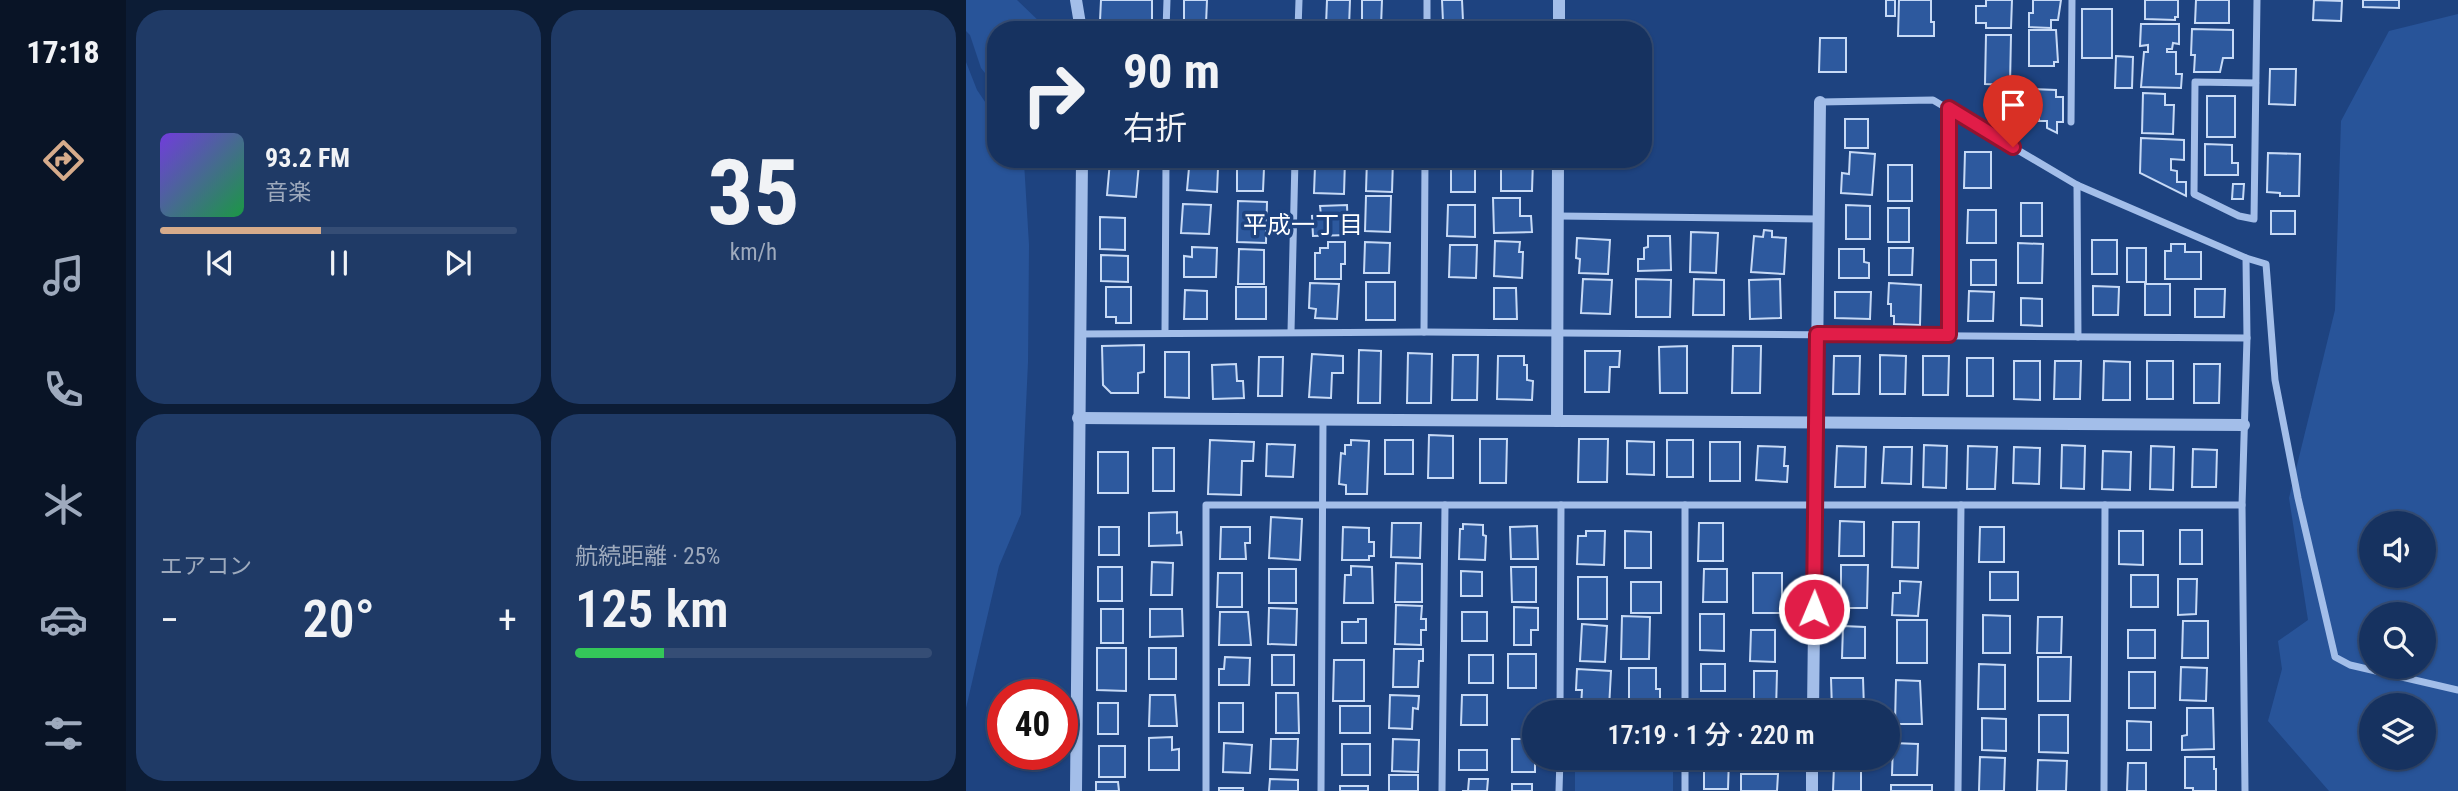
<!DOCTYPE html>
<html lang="ja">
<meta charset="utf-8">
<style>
body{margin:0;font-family:"Roboto Condensed","Noto Sans JP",sans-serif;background:#1f3a66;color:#f1f3f6;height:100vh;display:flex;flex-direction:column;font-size:26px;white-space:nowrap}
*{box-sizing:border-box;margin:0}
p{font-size:23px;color:#9eaabd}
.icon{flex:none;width:38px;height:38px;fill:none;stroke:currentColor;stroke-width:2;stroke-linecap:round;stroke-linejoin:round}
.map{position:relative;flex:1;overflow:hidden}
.drawer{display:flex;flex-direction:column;gap:10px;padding:10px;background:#0c1c35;width:840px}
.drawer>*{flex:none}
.top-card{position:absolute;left:21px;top:21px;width:665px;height:147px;border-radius:28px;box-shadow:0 2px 5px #0004,0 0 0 2px #354d75;background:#163260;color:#f1f3f6;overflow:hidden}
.fabs{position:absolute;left:1393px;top:511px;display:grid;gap:14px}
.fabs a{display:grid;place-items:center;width:77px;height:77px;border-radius:50%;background:#163260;box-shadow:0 2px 5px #0004,0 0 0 2px #354d75;font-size:35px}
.speed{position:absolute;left:21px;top:679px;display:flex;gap:14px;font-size:35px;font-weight:700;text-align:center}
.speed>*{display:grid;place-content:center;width:91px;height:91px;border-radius:50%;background:#163260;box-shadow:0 2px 5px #0004,0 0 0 2px #354d75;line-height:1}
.speed .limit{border:10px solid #d22;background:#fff;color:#111}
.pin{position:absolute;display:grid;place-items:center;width:60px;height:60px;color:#fff;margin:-72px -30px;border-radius:50% 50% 50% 0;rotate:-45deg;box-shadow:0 0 7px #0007}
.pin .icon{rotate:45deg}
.me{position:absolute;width:77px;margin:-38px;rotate:1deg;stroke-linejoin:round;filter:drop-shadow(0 0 5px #0008)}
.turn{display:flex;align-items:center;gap:24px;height:147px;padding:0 21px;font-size:32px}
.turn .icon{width:91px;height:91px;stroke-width:2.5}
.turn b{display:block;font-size:49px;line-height:60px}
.big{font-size:52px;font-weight:600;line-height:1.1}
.drawer .card{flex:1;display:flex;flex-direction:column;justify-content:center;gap:10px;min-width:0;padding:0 24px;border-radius:28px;background:#1f3a66}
.drawer .dial{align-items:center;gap:0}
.dial b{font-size:91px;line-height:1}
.song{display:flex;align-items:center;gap:21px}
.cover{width:84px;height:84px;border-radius:10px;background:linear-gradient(135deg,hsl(260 70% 55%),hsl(140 70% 35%))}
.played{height:7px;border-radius:4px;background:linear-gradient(90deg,#d6ab8b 45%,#354d75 45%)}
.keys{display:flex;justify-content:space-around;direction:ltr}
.heat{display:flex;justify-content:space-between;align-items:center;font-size:38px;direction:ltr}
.charge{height:10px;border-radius:5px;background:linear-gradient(90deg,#34c759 25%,#354d75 0)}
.drawer .tiles{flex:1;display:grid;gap:10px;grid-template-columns:repeat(2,1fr)}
.trip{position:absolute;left:556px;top:700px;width:378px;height:70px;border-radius:35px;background:#163260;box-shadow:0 2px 5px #0004,0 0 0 2px #354d75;font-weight:600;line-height:70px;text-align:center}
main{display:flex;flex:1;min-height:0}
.tabs{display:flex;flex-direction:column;width:126px;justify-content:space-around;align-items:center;background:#091426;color:#9eaabd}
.tabs .icon{width:49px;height:49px}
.tabs .current{color:#d6ab8b}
.tabs b{font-size:32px;color:#f1f3f6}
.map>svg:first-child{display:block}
</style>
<main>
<nav class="tabs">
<b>17:18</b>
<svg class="icon current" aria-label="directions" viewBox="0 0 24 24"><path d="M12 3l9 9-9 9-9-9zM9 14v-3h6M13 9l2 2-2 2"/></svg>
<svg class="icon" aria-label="music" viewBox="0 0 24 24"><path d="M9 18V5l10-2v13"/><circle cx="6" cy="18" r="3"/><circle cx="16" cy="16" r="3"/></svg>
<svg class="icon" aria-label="phone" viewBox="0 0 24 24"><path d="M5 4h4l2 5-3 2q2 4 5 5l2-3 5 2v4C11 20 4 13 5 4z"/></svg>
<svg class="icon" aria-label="climate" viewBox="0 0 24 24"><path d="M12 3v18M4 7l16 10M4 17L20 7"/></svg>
<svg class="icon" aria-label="car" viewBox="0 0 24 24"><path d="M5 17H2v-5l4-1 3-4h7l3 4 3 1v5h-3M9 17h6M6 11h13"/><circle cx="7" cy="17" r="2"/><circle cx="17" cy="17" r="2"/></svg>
<svg class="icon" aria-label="filters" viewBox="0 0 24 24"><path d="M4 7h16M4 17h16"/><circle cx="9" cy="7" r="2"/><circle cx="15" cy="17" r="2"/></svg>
</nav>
<section class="drawer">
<div class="tiles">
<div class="card">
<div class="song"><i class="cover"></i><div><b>93.2 FM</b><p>音楽</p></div></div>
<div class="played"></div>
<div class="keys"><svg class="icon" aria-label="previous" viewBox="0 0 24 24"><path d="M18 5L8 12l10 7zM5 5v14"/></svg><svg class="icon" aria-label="pause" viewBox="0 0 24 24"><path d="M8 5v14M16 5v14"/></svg><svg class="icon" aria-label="next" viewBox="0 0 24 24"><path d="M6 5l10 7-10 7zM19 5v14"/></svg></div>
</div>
<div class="card dial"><b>35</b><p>km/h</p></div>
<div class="card"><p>エアコン</p>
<div class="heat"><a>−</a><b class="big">20°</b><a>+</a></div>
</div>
<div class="card"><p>航続距離 · 25%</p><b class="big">125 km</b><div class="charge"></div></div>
</div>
</section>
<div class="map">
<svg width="1492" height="791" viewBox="0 0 1492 791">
<rect width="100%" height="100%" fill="#1e4380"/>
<g fill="#285499" fill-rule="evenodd">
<polygon points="0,0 51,0 77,25 78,30 30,30 30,87 15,68 4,35 0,31"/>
<path d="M1492,14V791H1363L1302,721L1316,669L1312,641L1342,620L1323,498L1369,310L1375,121L1423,31ZM1405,523H1458V576H1405ZM1405,614H1458V667H1405ZM1405,705H1458V758H1405Z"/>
<polygon points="0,62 11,90 30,118 30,159 56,159 58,162 63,245 62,362 55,514 33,566 0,708"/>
<rect x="609" y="758" width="98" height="33"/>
</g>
<g fill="#2d599e" stroke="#c7daf6" stroke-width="2">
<polygon points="135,0 186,0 186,22 134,21"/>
<polygon points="218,0 241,0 240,24 218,24"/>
<polygon points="361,0 384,0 383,27 360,26"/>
<polygon points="396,0 416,0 415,26 396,26"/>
<polygon points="476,0 496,0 497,21 477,22"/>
<rect x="920" y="0" width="9" height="16"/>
<polygon points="933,0 965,0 965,22 968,22 968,36 932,36"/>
<polygon points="1020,0 1046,0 1045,28 1020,28 1020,23 1010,23 1010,6 1020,6"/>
<polygon points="1067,0 1095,0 1092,20 1085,20 1085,28 1063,27 1063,13 1067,13"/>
<polygon points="1179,0 1212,0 1212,17 1209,17 1209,20 1179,19"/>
<polygon points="1230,0 1263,0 1263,23 1229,23"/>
<polygon points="1348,0 1376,1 1375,21 1347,20"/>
<polygon points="1397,0 1433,0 1433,8 1397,7"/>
<rect x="1116" y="9" width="30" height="49"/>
<polygon points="272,23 300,24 300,30 272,30"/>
<polygon points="1175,24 1213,24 1213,44 1207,43 1206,49 1201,49 1201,52 1210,52 1210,74 1216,74 1215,88 1175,87 1178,52 1182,52 1182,45 1174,46"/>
<polygon points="223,27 248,28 247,30 223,30"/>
<polygon points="1226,29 1267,30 1267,58 1257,58 1254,72 1228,72 1229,55 1225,55"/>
<polygon points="1063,30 1090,30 1092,62 1088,62 1088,66 1063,66"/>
<polygon points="1020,35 1045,35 1044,85 1019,84"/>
<polygon points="854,38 880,38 880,72 853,72"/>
<polygon points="1150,56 1167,57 1166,88 1149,88"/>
<polygon points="1304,69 1330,69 1329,105 1303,104"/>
<polygon points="1066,89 1090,90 1090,97 1097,97 1097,122 1091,122 1091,133 1081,128 1081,121 1073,121 1073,115 1066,115"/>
<polygon points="1177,93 1199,94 1199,105 1208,105 1207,134 1176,133"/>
<rect x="1241" y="96" width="28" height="41"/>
<rect x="879" y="119" width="23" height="29"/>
<polygon points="1175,138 1218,140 1218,160 1205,159 1205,170 1211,171 1211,182 1220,182 1220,196 1174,173"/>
<polygon points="1239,144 1266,145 1266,163 1272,163 1272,175 1239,175"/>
<polygon points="884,152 909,154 906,195 875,193 876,173 883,174"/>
<polygon points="999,152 1025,152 1025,188 998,188"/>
<polygon points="1302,153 1334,154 1333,196 1314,196 1314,193 1301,192"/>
<polygon points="229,159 248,159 247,168 252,168 251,192 221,190 223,168 228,168"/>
<polygon points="271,159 295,159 295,168 298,168 297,191 271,191"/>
<polygon points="358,159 379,159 378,194 348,193 349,166 358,166"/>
<polygon points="401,159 427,159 426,192 400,191"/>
<rect x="485" y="159" width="24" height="33"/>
<polygon points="535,159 567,159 566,191 535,191"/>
<polygon points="144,161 173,163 170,197 141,195"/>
<rect x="922" y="165" width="24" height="36"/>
<polygon points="1267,184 1278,184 1277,199 1266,199"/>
<polygon points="400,196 425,196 424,232 399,231"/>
<polygon points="527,198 554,198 554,216 565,216 566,232 528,233"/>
<polygon points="272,201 301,202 300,243 271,242"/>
<rect x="1055" y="203" width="21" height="33"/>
<polygon points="217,204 245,205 243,234 215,233"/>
<polygon points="381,205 382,235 347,236 346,216 355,215 354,206"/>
<polygon points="482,205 509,205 509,237 481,236"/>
<polygon points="880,205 904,206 904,239 880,239"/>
<rect x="922" y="208" width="21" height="34"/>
<polygon points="1002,210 1030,210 1030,243 1001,243"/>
<rect x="1305" y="211" width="24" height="23"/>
<polygon points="134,217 159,218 159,250 134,249"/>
<polygon points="798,230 806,231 806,237 820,238 818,274 785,272 788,236 797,237"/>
<polygon points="725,232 752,233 750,273 724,272"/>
<polygon points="682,236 704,236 705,270 672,271 672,259 678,259 678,248 682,247"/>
<polygon points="611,238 644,240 642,274 613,273 614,259 610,258"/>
<rect x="1126" y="240" width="25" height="34"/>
<polygon points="529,241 554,242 553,252 557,252 556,278 528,276"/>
<polygon points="362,242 379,242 379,264 375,264 375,279 349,279 349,253 354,253 354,248 362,248"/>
<polygon points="399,242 424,243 423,273 398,273"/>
<polygon points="1052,243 1077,244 1076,283 1052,283"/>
<polygon points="1205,244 1219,244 1219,252 1235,252 1235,279 1199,279 1199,251 1205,251"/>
<polygon points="484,245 511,245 510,278 483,277"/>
<polygon points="226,247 251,248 250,277 218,277 218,256 226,257"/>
<polygon points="923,248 947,248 946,275 923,275"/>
<rect x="1161" y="248" width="19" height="34"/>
<polygon points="273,249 298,250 298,284 272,284"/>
<polygon points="873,249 898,249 898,262 903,263 903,278 873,278"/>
<polygon points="135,255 162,256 162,282 135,281"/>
<rect x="1005" y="260" width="25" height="25"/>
<polygon points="617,279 646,280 644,314 615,313"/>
<polygon points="670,279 705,280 704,317 670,317"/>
<polygon points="728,279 758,280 758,315 727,315"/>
<polygon points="814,279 815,318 784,319 783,280"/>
<rect x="400" y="282" width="29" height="38"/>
<polygon points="344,283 373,284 371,319 349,318 350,309 343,308"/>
<polygon points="923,283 955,285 954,325 928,324 928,316 925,316 925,304 922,304"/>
<rect x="1179" y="284" width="25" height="31"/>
<polygon points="1127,286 1153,287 1152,315 1127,315"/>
<polygon points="140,287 165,287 165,323 150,323 150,317 140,317"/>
<rect x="270" y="287" width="30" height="32"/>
<polygon points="528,288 550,288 551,319 528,319"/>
<polygon points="1229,289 1259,289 1258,317 1229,317"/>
<polygon points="219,290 241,291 241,319 218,319"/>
<polygon points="1003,291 1028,292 1027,321 1002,321"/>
<polygon points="869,292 905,292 904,319 869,318"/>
<polygon points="1055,298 1076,299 1076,326 1055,325"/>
<polygon points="178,345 178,372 172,373 172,393 145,393 137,385 136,346"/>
<polygon points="721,346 721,393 694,393 693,347"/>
<polygon points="767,346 795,346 794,393 766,393"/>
<polygon points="393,350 415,351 414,403 392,403"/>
<polygon points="619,351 654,351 653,367 644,367 643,392 619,392"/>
<polygon points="199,352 223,352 223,398 199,397"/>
<polygon points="442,353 466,354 465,403 441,403"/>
<polygon points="346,354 377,356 377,373 366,373 365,398 343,397"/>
<polygon points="487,355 512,355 511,400 486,400"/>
<polygon points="914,355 940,356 939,394 914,394"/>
<polygon points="532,356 558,356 558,365 561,365 561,380 567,381 566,400 531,399"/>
<polygon points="868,356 894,356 893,394 867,394"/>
<polygon points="957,356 983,356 982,395 957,395"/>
<polygon points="293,357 317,357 316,396 292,396"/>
<rect x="1001" y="358" width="26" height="38"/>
<polygon points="1048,361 1074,361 1074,400 1048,399"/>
<polygon points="1089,361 1115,361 1114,399 1088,399"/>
<polygon points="1138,361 1164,362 1164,400 1137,400"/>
<rect x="1181" y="361" width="26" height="38"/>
<polygon points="270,364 271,381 277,381 278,398 247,399 246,365"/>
<polygon points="1228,364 1254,364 1253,403 1228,403"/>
<polygon points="463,435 487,436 487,478 462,478"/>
<polygon points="514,439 541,439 540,483 514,483"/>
<polygon points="613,439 642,439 641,482 612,482"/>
<polygon points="244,440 288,442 287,461 276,461 275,495 242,494"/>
<polygon points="385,440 403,441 401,494 380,494 380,485 373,484 375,453 379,454 379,445 385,445"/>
<rect x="419" y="440" width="28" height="34"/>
<rect x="701" y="440" width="26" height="37"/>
<polygon points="661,441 688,442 688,475 661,474"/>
<rect x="744" y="442" width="30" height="39"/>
<polygon points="301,444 329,445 327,477 300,476"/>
<polygon points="958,445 981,446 980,488 957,487"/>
<polygon points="1096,445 1119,446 1118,489 1095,488"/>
<polygon points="792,446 819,447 818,466 822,466 821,482 790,480"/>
<polygon points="871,446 900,447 899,487 869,487"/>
<polygon points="1002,446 1031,447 1029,489 1001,489"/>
<polygon points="1185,446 1208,447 1207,490 1184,489"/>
<polygon points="918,447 946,447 945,484 916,483"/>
<polygon points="1048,447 1074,448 1073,484 1047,483"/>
<rect x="187" y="448" width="21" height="43"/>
<polygon points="1227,449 1251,450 1250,487 1226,487"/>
<polygon points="1137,451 1165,452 1164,490 1136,489"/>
<rect x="132" y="452" width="30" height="41"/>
<polygon points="211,512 211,533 215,532 216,545 183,546 183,513"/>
<polygon points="305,517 336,519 334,560 303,558"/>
<polygon points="874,521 898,522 898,556 873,556"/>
<polygon points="927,522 953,522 952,568 926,567"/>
<polygon points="426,523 455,523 454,558 425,557"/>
<polygon points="733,523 757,523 757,561 732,561"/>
<polygon points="497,524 517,525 517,535 520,536 519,560 493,559 494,529 497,529"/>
<polygon points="571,526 572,559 545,559 544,527"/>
<rect x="133" y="527" width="20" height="28"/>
<polygon points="255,527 284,527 284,543 279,543 280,559 254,559"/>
<polygon points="377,527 403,528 403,542 408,542 408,556 403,556 403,560 376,560"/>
<polygon points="1014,527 1038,527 1038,562 1013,562"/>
<rect x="1214" y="530" width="22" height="34"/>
<polygon points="620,531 639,531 638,565 611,564 612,536 620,536"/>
<polygon points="659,531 685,532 685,568 659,568"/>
<polygon points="1153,531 1177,531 1177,565 1153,564"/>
<polygon points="186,562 207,563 206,595 185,595"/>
<polygon points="430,563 456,564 456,602 429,602"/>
<polygon points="875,565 902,565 901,608 875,608"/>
<polygon points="385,566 406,567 407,603 378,603 379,575 385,575"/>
<rect x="132" y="567" width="24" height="34"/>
<polygon points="545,567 570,567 570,602 546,602"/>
<rect x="303" y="569" width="27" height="34"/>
<polygon points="738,569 761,569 761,602 737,602"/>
<polygon points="495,571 516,572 516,596 495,596"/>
<rect x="1024" y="572" width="28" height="28"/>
<polygon points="252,573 276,573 276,607 251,607"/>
<rect x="787" y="573" width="29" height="40"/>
<rect x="1165" y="575" width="27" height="32"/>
<rect x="612" y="577" width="29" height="42"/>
<polygon points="1212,579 1231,579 1230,614 1212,615"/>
<polygon points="934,581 955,582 952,616 926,615 927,593 934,593"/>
<rect x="665" y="582" width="30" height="31"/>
<polygon points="430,605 456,606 455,619 460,619 460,630 455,630 455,645 429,644"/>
<polygon points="548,607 572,608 572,630 565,630 565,645 548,645"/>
<polygon points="303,608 331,609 330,645 302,644"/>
<rect x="135" y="609" width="22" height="34"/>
<polygon points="184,609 216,609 217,636 184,637"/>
<polygon points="254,612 282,612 285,645 253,645"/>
<rect x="496" y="612" width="25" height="29"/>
<polygon points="734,614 758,614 758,651 734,650"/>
<polygon points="1017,615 1044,616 1044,653 1017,653"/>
<polygon points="656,616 684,617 683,659 655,659"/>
<polygon points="1072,617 1096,617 1095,653 1071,653"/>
<polygon points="392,619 400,619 400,643 376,643 376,622 392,622"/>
<rect x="931" y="620" width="30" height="43"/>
<polygon points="1217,621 1242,621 1242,658 1216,658"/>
<polygon points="616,624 641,626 639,662 614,661"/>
<polygon points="877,626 899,627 899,658 876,658"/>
<polygon points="785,630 809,630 809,662 784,661"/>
<rect x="1162" y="630" width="27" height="28"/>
<polygon points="131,648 160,648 160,691 131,690"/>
<rect x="183" y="648" width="27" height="31"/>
<polygon points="428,649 457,649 457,661 453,661 452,687 427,687"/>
<rect x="542" y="654" width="28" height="34"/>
<rect x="306" y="655" width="22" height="30"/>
<rect x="503" y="655" width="24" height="28"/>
<polygon points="259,657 284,658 283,685 253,685 253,669 258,669"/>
<polygon points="1072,657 1105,657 1104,701 1072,701"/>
<polygon points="368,660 398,660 398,701 367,701"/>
<rect x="735" y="664" width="24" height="27"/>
<polygon points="1013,664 1039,665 1039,709 1012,709"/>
<polygon points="1215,667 1241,668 1240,701 1214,700"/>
<polygon points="663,668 690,668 690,689 694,689 694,707 663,707"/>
<polygon points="611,669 645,671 643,708 615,707 616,690 610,690"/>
<polygon points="788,671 811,671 810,712 788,712"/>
<rect x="1163" y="672" width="26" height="36"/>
<polygon points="865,678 897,678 898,709 866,710"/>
<polygon points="930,680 954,681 956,724 929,724"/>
<polygon points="310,693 332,693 333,733 310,733"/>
<polygon points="184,695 209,695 211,726 183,726"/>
<polygon points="424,695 453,696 452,709 447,708 446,729 423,728"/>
<polygon points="496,695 521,695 521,725 495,725"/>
<rect x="132" y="703" width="20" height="31"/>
<rect x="253" y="703" width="24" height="29"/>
<polygon points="734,704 761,704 761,712 733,712"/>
<rect x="374" y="706" width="30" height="27"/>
<polygon points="1221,708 1247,708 1248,749 1216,750 1216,736 1221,735"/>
<polygon points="1073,715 1102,715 1102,753 1073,752"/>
<polygon points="1016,718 1040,719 1040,751 1016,750"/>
<polygon points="1161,721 1185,722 1185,750 1161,750"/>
<polygon points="206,737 206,750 213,749 213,770 183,770 183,738"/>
<polygon points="305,739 332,739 331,770 304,769"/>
<polygon points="427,739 453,740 452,772 426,771"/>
<polygon points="546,739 569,739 569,758 574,758 574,760 569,760 569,772 546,772"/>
<polygon points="258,743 286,745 284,773 257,772"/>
<polygon points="927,743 952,744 951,775 926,775"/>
<rect x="376" y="744" width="28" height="31"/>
<rect x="133" y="746" width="26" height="31"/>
<rect x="493" y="750" width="28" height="20"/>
<polygon points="1014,757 1039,758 1038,791 1013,791"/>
<polygon points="1219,757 1248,757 1248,769 1250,769 1250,791 1227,791 1227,788 1219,788"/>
<polygon points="738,758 763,758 762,789 738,789"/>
<rect x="782" y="758" width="25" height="8"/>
<polygon points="1072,760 1101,761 1100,791 1071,791"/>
<polygon points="1162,763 1180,763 1180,791 1161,791"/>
<polygon points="868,766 895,766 895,791 867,791"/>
<polygon points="775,774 812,774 811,791 775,791"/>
<rect x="423" y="775" width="29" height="16"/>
<polygon points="304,779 332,780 332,791 303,791"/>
<polygon points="503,779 522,779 521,791 496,791 502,791"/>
<polygon points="130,782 152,782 153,791 130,791"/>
<rect x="546" y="784" width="20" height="7"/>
<rect x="925" y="785" width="41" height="6"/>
<rect x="374" y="786" width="28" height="5"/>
<rect x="253" y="788" width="24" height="3"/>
</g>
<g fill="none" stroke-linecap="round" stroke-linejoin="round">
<g stroke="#a3bee9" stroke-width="7">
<polyline points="200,30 201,0"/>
<polyline points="332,30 333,0"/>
<polyline points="461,30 461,0"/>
<polyline points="1290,83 1229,82 1228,194 1273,216 1288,219 1291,0"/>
<polyline points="854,102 967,100 1111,185 1280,258 1281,338 1276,505 1279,791"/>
<polyline points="983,108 983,335"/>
<polyline points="1105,122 1106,0"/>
<polyline points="1111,185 1112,337"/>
<polyline points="592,216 853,219"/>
<polyline points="1280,258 1300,264 1309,380 1332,498 1369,657 1384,665 1492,690"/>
<polyline points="199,332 200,159"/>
<polyline points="325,332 329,159"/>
<polyline points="458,332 459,159"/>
<polyline points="114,334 458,332 1281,338"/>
<polyline points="594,712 595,505"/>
<polyline points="719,712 719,505"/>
<polyline points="240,791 240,505 1276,505"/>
<polyline points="355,791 357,419"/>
<polyline points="476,791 479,505"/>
<polyline points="593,791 594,758"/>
<polyline points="719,791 719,758"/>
<polyline points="992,791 995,505"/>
<polyline points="1138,791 1139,505"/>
</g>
<g stroke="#a3bee9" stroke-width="12">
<polyline points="110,0 115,30"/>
<polyline points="593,30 593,0"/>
<polyline points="112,418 1278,425"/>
<polyline points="591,421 592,159"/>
<polyline points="847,712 854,102"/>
<polyline points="110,791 116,159"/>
<polyline points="846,791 846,758"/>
</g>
</g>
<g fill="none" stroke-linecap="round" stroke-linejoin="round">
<g stroke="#92132f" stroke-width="18">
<polyline id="route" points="848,609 851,334 983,335 983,108 1047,147"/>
</g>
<use href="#route" stroke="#e11d48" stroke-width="12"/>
</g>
<g text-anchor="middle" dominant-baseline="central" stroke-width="7" stroke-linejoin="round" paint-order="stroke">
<g font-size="24" fill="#fff" stroke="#1e4380">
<text x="337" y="225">平成一丁目</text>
</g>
</g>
</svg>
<div class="fabs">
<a><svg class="icon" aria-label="sound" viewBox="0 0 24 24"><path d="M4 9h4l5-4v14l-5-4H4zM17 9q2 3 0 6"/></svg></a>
<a><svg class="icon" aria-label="search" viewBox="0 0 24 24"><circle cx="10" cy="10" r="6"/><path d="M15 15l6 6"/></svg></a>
<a><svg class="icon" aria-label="layers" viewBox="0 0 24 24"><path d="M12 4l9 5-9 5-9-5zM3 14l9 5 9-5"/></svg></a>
</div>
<div class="speed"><div class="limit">40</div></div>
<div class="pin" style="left:1047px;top:147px;background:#d93025"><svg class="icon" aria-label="arrive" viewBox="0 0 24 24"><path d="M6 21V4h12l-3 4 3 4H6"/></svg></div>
<svg class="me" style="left:848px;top:609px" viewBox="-20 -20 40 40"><circle r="17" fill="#e11d48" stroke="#fff" stroke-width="3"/><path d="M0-11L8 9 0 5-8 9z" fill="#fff"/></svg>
<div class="trip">17:19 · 1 分 · 220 m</div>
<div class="top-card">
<div class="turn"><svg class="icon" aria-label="right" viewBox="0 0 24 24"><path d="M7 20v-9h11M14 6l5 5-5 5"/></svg><div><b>90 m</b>右折</div></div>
</div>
</div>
</main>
